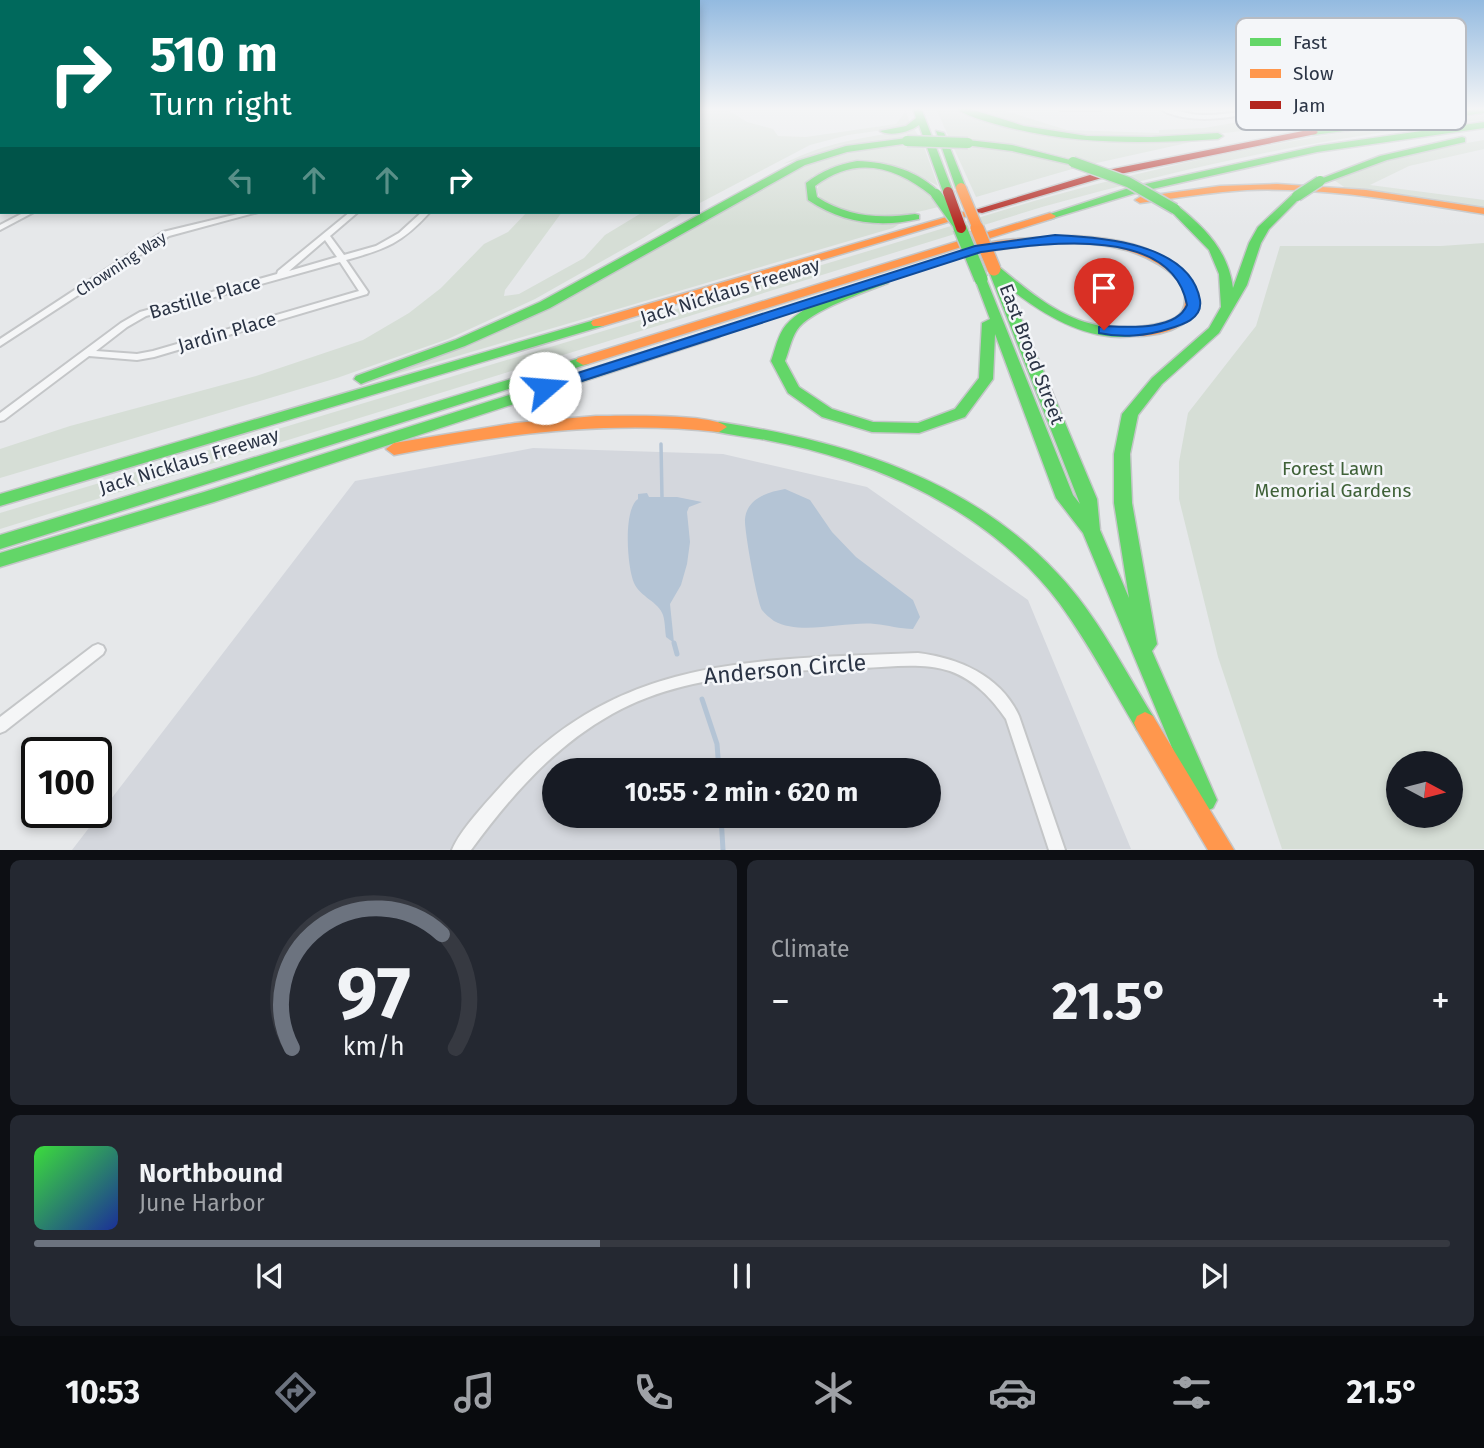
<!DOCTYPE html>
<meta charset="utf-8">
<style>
body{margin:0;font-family:"Fira Sans",sans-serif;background:#242831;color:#f1f3f6;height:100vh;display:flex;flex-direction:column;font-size:26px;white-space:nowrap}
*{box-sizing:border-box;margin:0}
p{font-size:23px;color:#9ea1a6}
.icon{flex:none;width:38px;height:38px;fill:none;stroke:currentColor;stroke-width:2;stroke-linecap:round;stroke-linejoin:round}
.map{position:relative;height:850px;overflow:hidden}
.sheet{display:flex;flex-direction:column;gap:10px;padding:10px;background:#0d0f14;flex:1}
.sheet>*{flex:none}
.hud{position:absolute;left:0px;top:0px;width:700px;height:214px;box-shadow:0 4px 10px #0003;background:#00695c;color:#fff;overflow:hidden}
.needle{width:46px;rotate:97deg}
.buttons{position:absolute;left:1386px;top:751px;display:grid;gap:14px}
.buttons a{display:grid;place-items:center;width:77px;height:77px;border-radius:50%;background:#171b24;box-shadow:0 4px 10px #0003;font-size:35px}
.speed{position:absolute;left:21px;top:737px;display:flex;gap:14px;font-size:35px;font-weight:700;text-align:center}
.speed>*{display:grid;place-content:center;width:91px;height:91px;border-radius:50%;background:#171b24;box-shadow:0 4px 10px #0003;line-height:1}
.speed .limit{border:4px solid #111;border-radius:10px;background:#fff;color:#111}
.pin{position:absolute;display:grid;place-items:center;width:60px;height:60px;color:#fff;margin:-72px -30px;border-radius:50% 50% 50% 0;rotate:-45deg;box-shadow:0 0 7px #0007}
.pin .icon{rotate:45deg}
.me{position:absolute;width:77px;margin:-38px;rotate:72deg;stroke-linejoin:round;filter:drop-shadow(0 0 5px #0008)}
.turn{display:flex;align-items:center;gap:24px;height:147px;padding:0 35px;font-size:32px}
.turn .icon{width:91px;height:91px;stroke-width:2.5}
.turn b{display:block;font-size:49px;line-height:60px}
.lanes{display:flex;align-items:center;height:66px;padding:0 35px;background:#0003;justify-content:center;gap:35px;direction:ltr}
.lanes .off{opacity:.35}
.big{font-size:52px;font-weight:700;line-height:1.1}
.sheet .widget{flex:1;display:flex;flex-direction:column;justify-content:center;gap:10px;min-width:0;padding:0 24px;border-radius:10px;background:#242831}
.sheet .dial{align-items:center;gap:0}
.dial svg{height:182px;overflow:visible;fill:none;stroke:#363941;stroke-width:7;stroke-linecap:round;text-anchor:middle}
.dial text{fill:#f1f3f6;stroke:none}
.song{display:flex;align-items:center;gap:21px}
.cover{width:84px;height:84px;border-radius:10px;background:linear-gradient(135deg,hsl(120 70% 55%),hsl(230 70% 35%))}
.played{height:7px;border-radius:4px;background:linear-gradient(90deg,#6c737f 40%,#363941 40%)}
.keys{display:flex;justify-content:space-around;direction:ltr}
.heat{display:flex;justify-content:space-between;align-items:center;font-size:38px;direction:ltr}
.sheet .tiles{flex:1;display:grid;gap:10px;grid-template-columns:1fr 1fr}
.widget:last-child{grid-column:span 2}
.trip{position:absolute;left:542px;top:758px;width:399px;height:70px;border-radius:35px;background:#171b24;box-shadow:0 4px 10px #0003;font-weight:700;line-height:70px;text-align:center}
.menu{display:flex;height:112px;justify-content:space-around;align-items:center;background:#090b0e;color:#9ea1a6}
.menu .icon{width:49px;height:49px}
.menu .selected{color:#6c737f}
.menu b{font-size:32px;color:#f1f3f6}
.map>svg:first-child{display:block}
</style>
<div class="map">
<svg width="1484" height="850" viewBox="0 0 1484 850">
<rect width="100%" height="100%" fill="#e6e8ea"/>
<path fill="#d4d7dd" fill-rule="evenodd" d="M533,448L723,454L867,487L1028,600L1131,849L72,850L355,481ZM555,770H929V816H555Z"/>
<g fill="#d6ded6" fill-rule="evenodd">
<polygon points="698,108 725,108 747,122 773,129 778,136 806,137 896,124 906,111 910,123 905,127 848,135 810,145 698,204"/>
<polygon points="936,108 956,108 1045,136 1196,141 1092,164 1026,147 949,138"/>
<path d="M964,108H996L1067,130L1159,133V130L1204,128L1319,108H1407C1265,123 1100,171 964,108Z"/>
<path d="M1484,115V120C1334,134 1187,167 1042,207L0,529V513L1034,201C1185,159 1328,130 1484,115Z"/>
<path d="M914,129L920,138L839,147L783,164C828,141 865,138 914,129Z"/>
<path d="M1484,140V149L1409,166L1370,185L1477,199L1484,200V209L1347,189L1334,180C1382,160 1433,148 1484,140Z"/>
<path d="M923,144L938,186L907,169L867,163L812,176L816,206L901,223L893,228L369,382L426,361L785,174C834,154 869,147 923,144Z"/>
<polygon points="952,144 1021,152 1079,167 976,197"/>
<path d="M868,167L884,169L924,185L938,207C910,215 826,231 817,189C826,170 850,169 868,167Z"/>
<polygon points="527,212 562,212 505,290 504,296 519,294 584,258 605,235 643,212 685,212 643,238 535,299 448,339 337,378 0,478 0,449 70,426 256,376 363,340 409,313 441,288 484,244 508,232"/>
<path d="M1484,243V849H1282L1218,657L1179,499V462L1188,413L1256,326L1280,246H1441ZM1398,763H1451V816H1398Z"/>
</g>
<g fill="#b4c4d5">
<path d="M785,489L810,500L832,532L856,557L913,600L920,617L913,629C900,629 888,625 875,624C846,621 801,636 774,621C770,618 765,614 762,610C757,601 744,529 745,519C747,498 768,492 785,489Z"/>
<path d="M647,493L649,497H677L702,502L689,507L687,512L690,542L687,564L681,585L670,604L674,643L666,637C665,630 665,621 663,615C659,602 640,597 634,583C627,567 623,509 638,499V494Z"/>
</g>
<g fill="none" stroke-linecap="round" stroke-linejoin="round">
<polyline stroke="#b4c4d5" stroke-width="3.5" points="661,444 662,498"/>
<g stroke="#b4c4d5" stroke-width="5">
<polyline points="674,643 677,654"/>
<polyline points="702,699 717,744 719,770"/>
<polyline points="721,816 723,850"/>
</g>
<g stroke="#c4c6c8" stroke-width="4">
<g id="street">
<polygon points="1058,108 1103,108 1100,110 1061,110"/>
<path d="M1158,108C1173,108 1187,115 1203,115C1227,116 1251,108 1276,108C1268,111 1258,112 1249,114C1220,119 1185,124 1158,108Z"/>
<polygon points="25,212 34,212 0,230 0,225"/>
<polygon points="246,212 258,212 169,236 0,346 0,339 163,232"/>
<path d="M350,212H358L330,236L344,255L376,246L399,233L422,212H430C402,243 386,249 346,260L368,292L367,294L154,357L137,360L89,356L4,420L0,421V413L121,323L140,312L277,274L278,271ZM325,240L337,257L289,271ZM340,262L359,291L153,351L137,354L96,351L127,327L146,316Z"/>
<polygon points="98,644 103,646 105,650 103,654 5,731 0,733 0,717 93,646"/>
<path d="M918,653C959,658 1001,676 1019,716L1065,850H1049L1006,719C992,699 975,680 950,671C922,662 890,667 861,668C779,671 684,673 612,714C553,747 510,797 471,850H452C460,830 486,803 501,786C617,654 757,660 918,653Z"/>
</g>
</g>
<g stroke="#c4c6c8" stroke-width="3">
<g id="fast">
<path d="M913,108H921L953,192L952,194L943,192L919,125C910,132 890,137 880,131L906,126L916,118Z"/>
<path d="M955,108H967L1024,126L1087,136L1151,137L1218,133L1223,136L1218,139C1144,144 1072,145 999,125C985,121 966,116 955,108Z"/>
<polygon points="1484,108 1484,113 1313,135 1308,132 1313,129"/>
<polygon points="1484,122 1484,128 1317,152 1139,192 1050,219 1044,216 1132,187 1317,146"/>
<polygon points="936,131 944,133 966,188 965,190 956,188"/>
<polygon points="1462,137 1465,138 1465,142 1387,160 1324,183 1315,181 1380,156"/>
<polygon points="907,138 912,141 910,143 847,152 805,165 550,308 465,346 366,382 361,384 354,379 356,376 455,340 540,302 797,161 846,146"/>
<polygon points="968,140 1012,145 1078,162 1073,165 1012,151 965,145 965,141"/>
<path d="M857,161C888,162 919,171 941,194L932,196C895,166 856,155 815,186L817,197C848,217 879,219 915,214L919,215V219C879,228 842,223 808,200L806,183C823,170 837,165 857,161Z"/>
<path d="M1293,194L1302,196L1269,229L1261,243L1247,285L1219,333L1162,384L1138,415L1130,454L1132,503L1157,644L1152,651L1217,800L1213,808L1205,812L1197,808L1083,533L1056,498L995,334L993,379L965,417L919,433L872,432L822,417L788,393L771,361C775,350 778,334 786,325C806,302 851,288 880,277H888V283C867,291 809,311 797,330C791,339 789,351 785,361L799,387L832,409L873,422L918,423L955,409L979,378L982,323L990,319L975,279L981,275L985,276L1073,495L1080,504L988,269L994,265L998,266C1027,290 1058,317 1096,325C1110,328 1125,326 1139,329L1141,332L1139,335C1091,345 1043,315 1008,287L1097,499L1100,530L1129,598L1114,503V454L1122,414L1152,378L1209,328L1221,307L1219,274L1209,250L1169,209L1179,207C1206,229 1228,251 1233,288L1249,243L1258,227Z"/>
<polygon points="598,319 603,320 605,323 603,326 0,506 0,494"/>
<polygon points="714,330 719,331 721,334 719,337 214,502 0,567 0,553 204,492"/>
<polygon points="583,357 590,361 588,364 0,549 0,535"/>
<path d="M719,422C844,441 969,478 1058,574C1097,615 1123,668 1153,716L1156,723L1153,730L1145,734L1137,730C1112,688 1089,644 1060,604C1008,534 929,487 848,461C821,452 793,445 766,440C748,437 730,435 713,431L711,427Z"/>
</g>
</g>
<g stroke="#c4c6c8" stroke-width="3">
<g id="slow">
<rect x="0" y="127" width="2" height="6"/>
<path d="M1277,184L1366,190L1484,208V214C1406,202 1327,187 1247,190C1211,192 1176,198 1140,203L1135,200L1140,197L1220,186Z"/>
<polygon points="974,209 984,211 603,326 593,326 591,323 593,320"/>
<polygon points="1050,213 1056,216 1054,218 588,364 583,365 576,361 578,358"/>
<path d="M1074,236C1113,238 1155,244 1184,273C1191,280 1199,290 1198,300C1198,316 1185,324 1171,330C1160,334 1141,338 1129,335L1127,332L1129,329C1145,325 1161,326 1175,318C1182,314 1185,308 1185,300C1187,271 1136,251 1113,247C1069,238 1024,246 980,252L974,248C988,238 1054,237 1074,236Z"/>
<path d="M596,416C618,416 715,413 727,427L719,432C609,420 503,434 394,455L386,449L394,443L515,423Z"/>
<polygon points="1145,712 1153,716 1234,850 1208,850 1137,730 1134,723 1137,716"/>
</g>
</g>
<g stroke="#c4c6c8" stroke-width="3">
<polygon id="jam" points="1313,129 1318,132 1316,134 1105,177 982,213 972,211 1103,171"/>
</g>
<use href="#street" fill="#f5f6f7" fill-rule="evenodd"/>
<use href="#fast" fill="#63d668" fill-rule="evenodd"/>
<use href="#slow" fill="#ff974d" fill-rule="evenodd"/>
<use href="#jam" fill="#b3261e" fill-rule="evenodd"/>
<g stroke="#c2c5c8" stroke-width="13" stroke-linecap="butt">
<g id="fast-bridge-far1">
<polyline points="907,141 968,143"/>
<polyline points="1073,162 1128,182 1175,209"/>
<polyline points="936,194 961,229"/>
<polyline points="1297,196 1320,181"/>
</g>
</g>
<g stroke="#c2c5c8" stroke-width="16" stroke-linecap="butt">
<polyline id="fast-bridge" points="960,228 981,279"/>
</g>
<g stroke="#c2c5c8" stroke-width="13" stroke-linecap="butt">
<polyline id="slow-bridge-far1" points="961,188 978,229"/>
</g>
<g stroke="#c2c5c8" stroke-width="16" stroke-linecap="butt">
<polyline id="slow-bridge" points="977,228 994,269"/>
</g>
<g stroke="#c2c5c8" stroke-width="13" stroke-linecap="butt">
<polyline id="jam-bridge" points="948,192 961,228"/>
</g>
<use href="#fast-bridge-far1" stroke="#63d668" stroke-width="10"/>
<use href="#fast-bridge" stroke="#63d668" stroke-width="13"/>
<use href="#slow-bridge-far1" stroke="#ff974d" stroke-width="10"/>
<use href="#slow-bridge" stroke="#ff974d" stroke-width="13"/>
<use href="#jam-bridge" stroke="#b3261e" stroke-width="10"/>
</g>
<linearGradient id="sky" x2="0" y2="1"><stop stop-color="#93bae0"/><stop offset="0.48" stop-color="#f4f5f6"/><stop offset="1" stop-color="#f4f5f6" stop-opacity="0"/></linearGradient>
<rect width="1484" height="227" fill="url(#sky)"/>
<path fill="#1a73e8" stroke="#114b97" stroke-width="2" d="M1055,235C1100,237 1190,243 1200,300C1203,319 1182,325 1168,329C1147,336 1121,338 1099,333V327L1104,326C1128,327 1176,331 1187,305C1172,223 1040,244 981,252L551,391L545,393L538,388L540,385L975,246Z"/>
<g text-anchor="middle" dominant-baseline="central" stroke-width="5" stroke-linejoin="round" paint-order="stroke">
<g font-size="16" fill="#2b3445" stroke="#f4f6f9">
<text transform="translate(121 264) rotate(-33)">Chowning Way</text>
</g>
<g font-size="19" fill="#2b3445" stroke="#f4f6f9">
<text transform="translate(730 291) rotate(-17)">Jack Nicklaus Freeway</text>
<text transform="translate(205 297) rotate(-16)">Bastille Place</text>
<text transform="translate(227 332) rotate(-16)">Jardin Place</text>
<text transform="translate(1032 354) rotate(69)">East Broad Street</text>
<text transform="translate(189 461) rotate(-17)">Jack Nicklaus Freeway</text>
</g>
<g font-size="19" fill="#3f6138" stroke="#f4f6f9">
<text x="1333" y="468">Forest Lawn<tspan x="1333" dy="22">Memorial Gardens</tspan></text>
</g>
<g font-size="23" fill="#2b3445" stroke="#f4f6f9">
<text transform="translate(785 669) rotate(-5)">Anderson Circle</text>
</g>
</g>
<rect x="1236" y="18" width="230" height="112" rx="10" fill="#f4f6f9" stroke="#b8bcc3" stroke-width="2"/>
<rect x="1250" y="38" width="31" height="8" fill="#63d668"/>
<rect x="1250" y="69" width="31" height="9" fill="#ff974d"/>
<rect x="1250" y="101" width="31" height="8" fill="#b3261e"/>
<g font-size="19" fill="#2b3445">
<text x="1293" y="49">Fast</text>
<text x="1293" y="80">Slow</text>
<text x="1293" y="112">Jam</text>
</g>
</svg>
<div class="buttons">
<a><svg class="needle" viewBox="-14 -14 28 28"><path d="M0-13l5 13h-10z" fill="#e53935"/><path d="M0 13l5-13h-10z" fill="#9ea1a6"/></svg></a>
</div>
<div class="speed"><div class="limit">100</div></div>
<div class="pin" style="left:1104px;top:330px;background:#d93025"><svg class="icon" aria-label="arrive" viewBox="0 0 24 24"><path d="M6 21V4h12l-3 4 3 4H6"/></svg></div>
<svg class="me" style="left:545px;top:388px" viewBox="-20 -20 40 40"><circle r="19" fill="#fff"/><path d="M0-13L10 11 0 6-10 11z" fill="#1a73e8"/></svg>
<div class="trip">10:55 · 2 min · 620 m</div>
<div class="hud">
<div class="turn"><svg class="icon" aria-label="right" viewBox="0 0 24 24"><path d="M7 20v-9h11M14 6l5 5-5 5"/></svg><div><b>510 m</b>Turn right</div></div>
<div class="lanes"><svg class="icon off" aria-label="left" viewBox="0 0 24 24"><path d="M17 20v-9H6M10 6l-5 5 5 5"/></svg><svg class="icon off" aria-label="ahead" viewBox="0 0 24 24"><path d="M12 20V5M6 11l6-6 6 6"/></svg><svg class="icon off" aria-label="ahead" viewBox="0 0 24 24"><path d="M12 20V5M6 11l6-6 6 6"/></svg><svg class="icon" aria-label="right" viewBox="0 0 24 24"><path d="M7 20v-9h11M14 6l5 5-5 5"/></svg></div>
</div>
</div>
<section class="sheet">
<div class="tiles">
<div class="widget dial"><svg viewBox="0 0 100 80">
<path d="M14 69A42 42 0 1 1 86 69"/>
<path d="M14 69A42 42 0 0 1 80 19" stroke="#6c737f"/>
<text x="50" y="56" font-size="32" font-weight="700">97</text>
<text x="50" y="72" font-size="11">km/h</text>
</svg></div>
<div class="widget"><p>Climate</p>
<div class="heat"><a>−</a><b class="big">21.5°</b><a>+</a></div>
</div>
<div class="widget">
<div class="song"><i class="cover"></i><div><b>Northbound</b><p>June Harbor</p></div></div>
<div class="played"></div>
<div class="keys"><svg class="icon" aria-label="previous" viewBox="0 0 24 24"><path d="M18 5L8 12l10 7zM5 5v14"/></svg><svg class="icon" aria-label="pause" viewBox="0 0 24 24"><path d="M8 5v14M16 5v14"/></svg><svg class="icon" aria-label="next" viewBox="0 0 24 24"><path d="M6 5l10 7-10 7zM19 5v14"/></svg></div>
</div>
</div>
</section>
<nav class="menu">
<b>10:53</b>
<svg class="icon selected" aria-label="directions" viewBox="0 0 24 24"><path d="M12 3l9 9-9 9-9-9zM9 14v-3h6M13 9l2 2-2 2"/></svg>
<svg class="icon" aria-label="music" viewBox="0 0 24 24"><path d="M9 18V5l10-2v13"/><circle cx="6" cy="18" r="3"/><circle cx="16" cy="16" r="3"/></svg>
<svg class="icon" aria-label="phone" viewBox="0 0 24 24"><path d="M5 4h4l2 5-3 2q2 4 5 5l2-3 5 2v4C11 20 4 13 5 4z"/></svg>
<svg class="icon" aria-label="climate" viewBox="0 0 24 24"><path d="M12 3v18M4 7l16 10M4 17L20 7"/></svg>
<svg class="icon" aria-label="car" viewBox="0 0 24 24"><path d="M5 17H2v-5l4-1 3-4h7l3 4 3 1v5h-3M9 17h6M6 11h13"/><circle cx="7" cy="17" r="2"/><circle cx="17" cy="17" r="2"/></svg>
<svg class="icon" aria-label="filters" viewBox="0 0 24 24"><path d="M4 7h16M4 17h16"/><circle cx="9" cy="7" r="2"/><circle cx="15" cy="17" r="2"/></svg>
<b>21.5°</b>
</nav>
